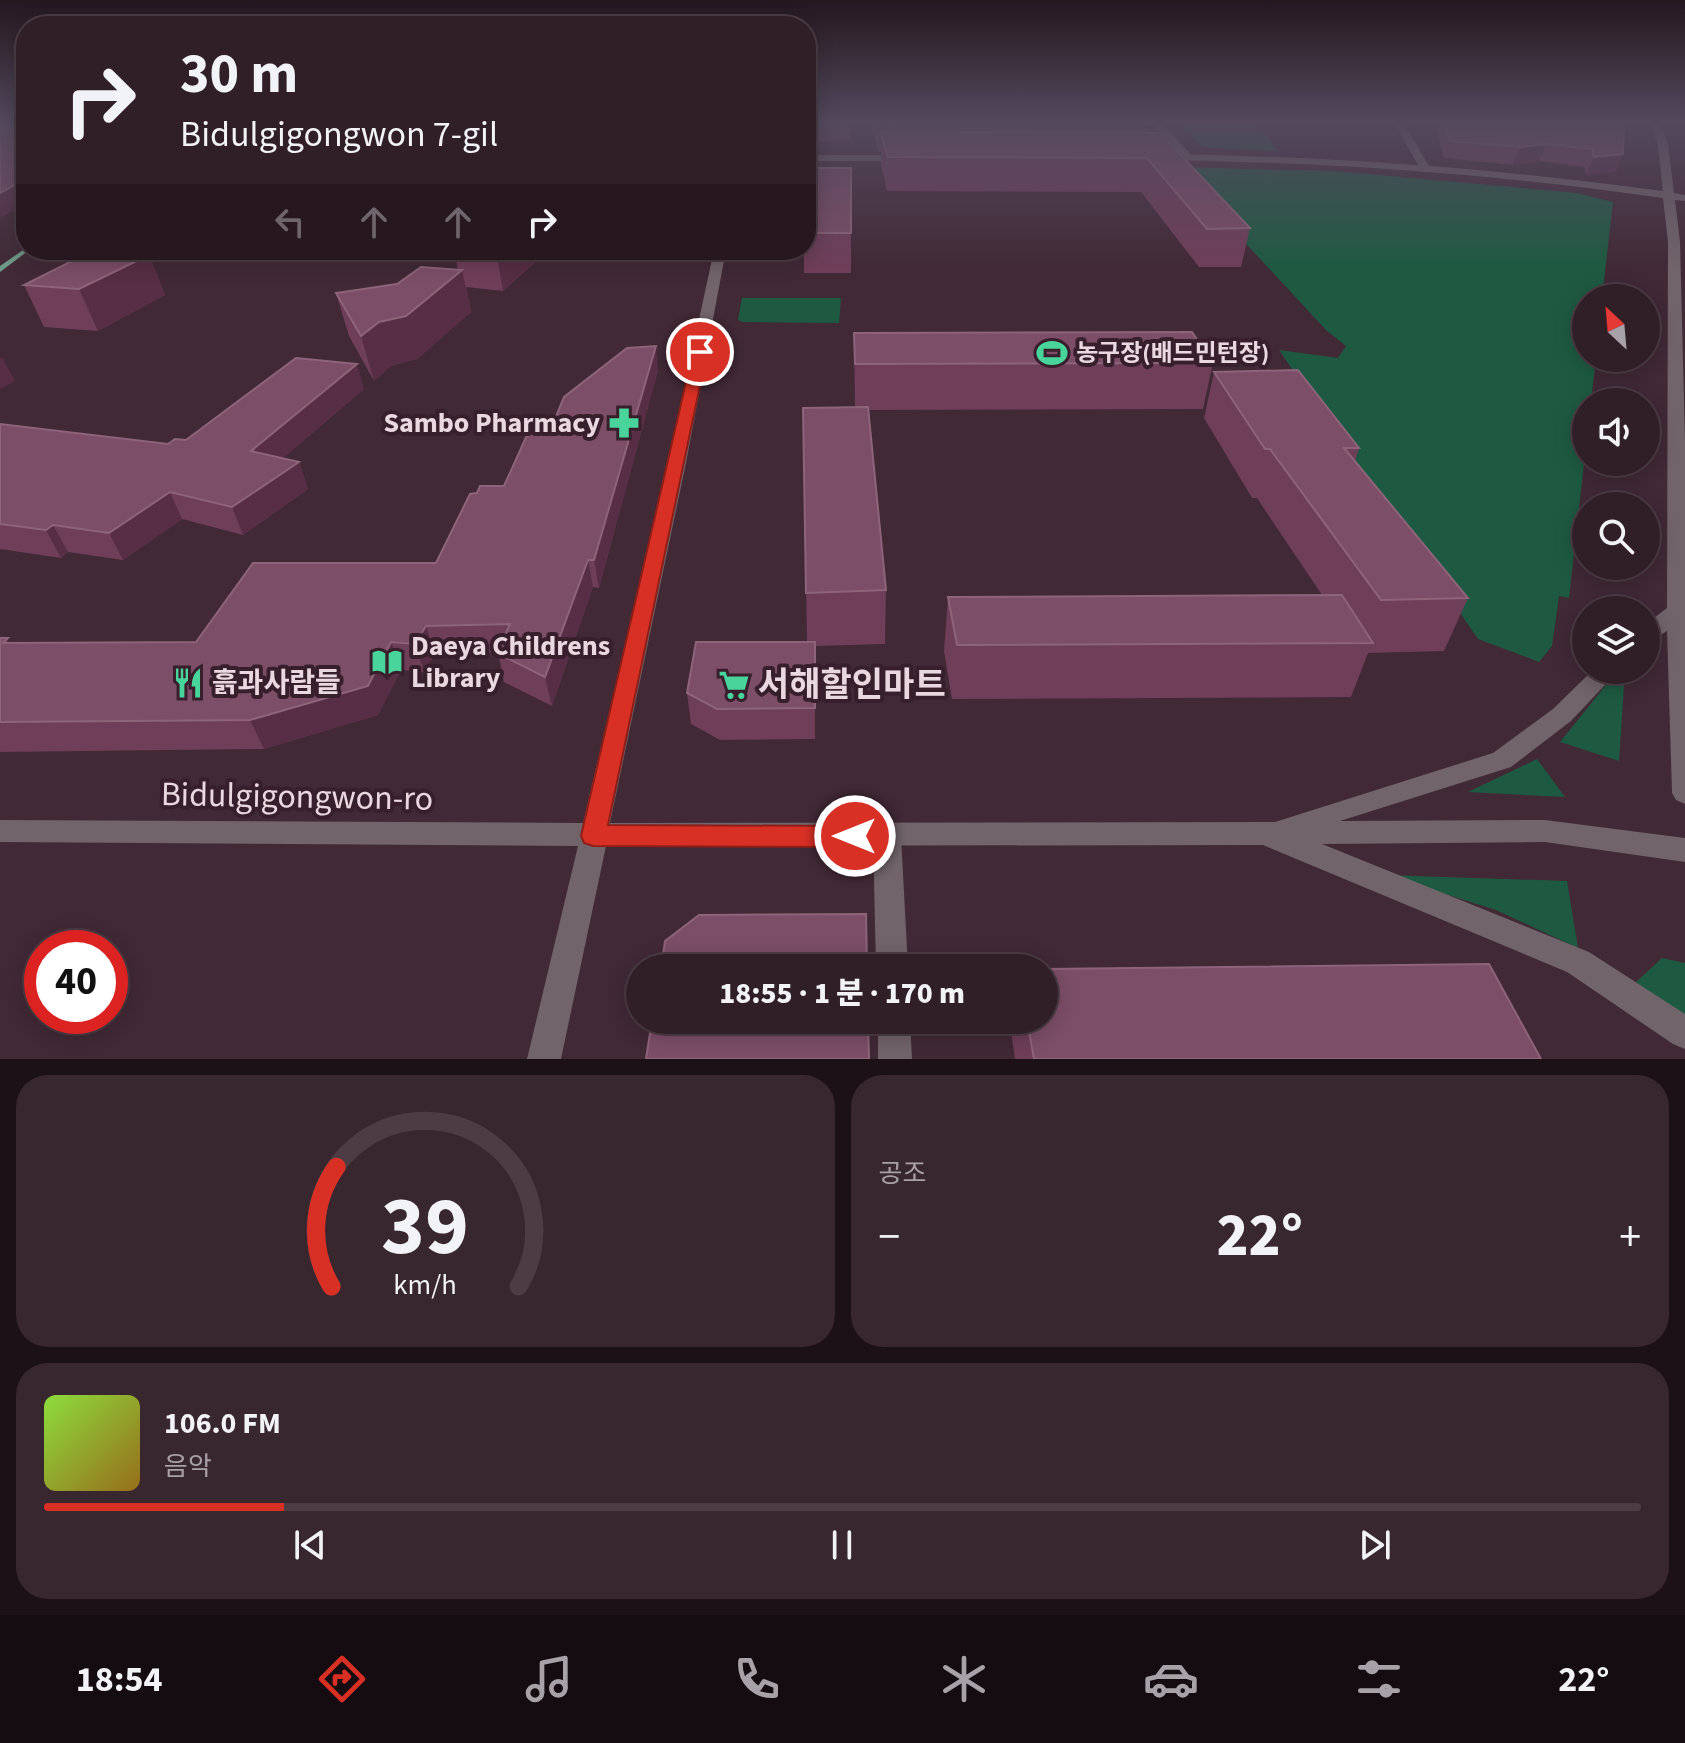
<!DOCTYPE html>
<html lang="ko">
<meta charset="utf-8">
<style>
body{margin:0;font-family:"Source Sans 3","Noto Sans KR",sans-serif;background:#392730;color:#f1f3f6;height:100vh;display:flex;flex-direction:column;font-size:30px;white-space:nowrap}
*{box-sizing:border-box;margin:0}
p{font-size:26px;color:#a8a2a8}
.icon{flex:none;width:44px;height:44px;fill:none;stroke:currentColor;stroke-width:2;stroke-linecap:round;stroke-linejoin:round}
.map{position:relative;height:1059px;overflow:hidden}
.sheet{display:flex;flex-direction:column;gap:16px;padding:16px;background:#1b1116;flex:1}
.sheet>*{flex:none}
.top-card{position:absolute;left:16px;top:16px;width:800px;height:244px;border-radius:32px;box-shadow:0 4px 20px #0003,0 0 0 2px #4c3d45;background:#311f28;color:#f1f3f6;overflow:hidden}
.needle{width:52px;rotate:334deg}
.tools{position:absolute;left:1572px;top:284px;display:grid;gap:16px}
.tools a{display:grid;place-items:center;width:88px;height:88px;border-radius:50%;background:#311f28;box-shadow:0 4px 20px #0003,0 0 0 2px #4c3d45;font-size:40px}
.speed{position:absolute;left:24px;top:930px;display:flex;gap:16px;font-size:40px;font-weight:700;text-align:center}
.speed>*{display:grid;place-content:center;width:104px;height:104px;border-radius:50%;background:#311f28;box-shadow:0 4px 20px #0003,0 0 0 2px #4c3d45;line-height:1}
.speed .limit{border:12px solid #d22;background:#fff;color:#111}
.pin{position:absolute;display:grid;place-items:center;width:68px;height:68px;color:#fff;margin:-34px;border:4px solid #fff;border-radius:50%;box-shadow:0 2px 8px #0007}
.me{position:absolute;width:88px;margin:-44px;rotate:270deg;stroke-linejoin:round;filter:drop-shadow(0 0 6px #0008)}
.turn{display:flex;align-items:center;gap:28px;height:168px;padding:0 32px;font-size:36px}
.turn .icon{width:104px;height:104px;stroke-width:2.5}
.turn b{display:block;font-size:56px;line-height:68px}
.lanes{display:flex;align-items:center;height:76px;padding:0 32px;background:#0003;justify-content:center;gap:40px;direction:ltr}
.lanes .off{opacity:.35}
.big{font-size:60px;font-weight:800;line-height:1.1}
.sheet .card{flex:1;display:flex;flex-direction:column;justify-content:center;gap:12px;min-width:0;padding:0 28px;border-radius:32px;background:#392730}
.sheet .dial{align-items:center;gap:0}
.dial svg{height:208px;overflow:visible;fill:none;stroke:#4c3d45;stroke-width:7;stroke-linecap:round;text-anchor:middle}
.dial text{fill:#f1f3f6;stroke:none}
.song{display:flex;align-items:center;gap:24px}
.cover{width:96px;height:96px;border-radius:12px;background:linear-gradient(135deg,hsl(90 70% 55%),hsl(40 70% 35%))}
.played{height:8px;border-radius:4px;background:linear-gradient(90deg,#d93025 15%,#4c3d45 15%)}
.keys{display:flex;justify-content:space-around;direction:ltr}
.heat{display:flex;justify-content:space-between;align-items:center;font-size:44px;direction:ltr}
.sheet .tiles{flex:1;display:grid;gap:16px;grid-template-columns:1fr 1fr}
.card:last-child{grid-column:span 2}
.trip{position:absolute;left:626px;top:954px;width:432px;height:80px;border-radius:40px;background:#311f28;box-shadow:0 4px 20px #0003,0 0 0 2px #4c3d45;font-weight:800;line-height:80px;text-align:center}
.tab-bar{display:flex;height:128px;justify-content:space-around;align-items:center;background:#140c10;color:#a8a2a8}
.tab-bar .icon{width:56px;height:56px}
.tab-bar .selected{color:#d93025}
.tab-bar b{font-size:36px;color:#f1f3f6}
.map>svg:first-child{display:block}
</style>
<div class="map">
<svg width="1685" height="1059" viewBox="0 0 1685 1059">
<rect width="100%" height="100%" fill="#412936"/>
<g fill="#1e5a42">
<polygon points="1175,121 1256,121 1278,151 1203,147"/>
<polygon points="1175,167 1335,171 1577,193 1613,202 1602,298 1586,298 1586,358 1596,358 1591,402 1586,402 1586,445 1569,598 1559,596 1552,646 1539,662 1478,639 1279,350 1338,358 1346,346 1326,330"/>
<polygon points="742,298 841,298 839,323 743,322 738,320"/>
<polygon points="1618,670 1625,670 1619,761 1560,742"/>
<polygon points="1537,759 1565,797 1468,792"/>
<polygon points="1385,875 1567,881 1578,948 1496,910"/>
<polygon points="1662,958 1685,963 1685,1019 1635,983"/>
</g>
<g fill="none" stroke-linecap="round" stroke-linejoin="round">
<polygon fill="#709b88" fill-rule="evenodd" points="26,248 26,250 30,250 28,251 0,272 0,266"/>
<g fill="#71646a" fill-rule="evenodd">
<polygon points="1150,121 1160,121 1192,156 1192,160 1184,160"/>
<polygon points="1393,121 1403,121 1430,168 1429,170 1421,170"/>
<polygon points="887,825 897,828 901,836 908,968 876,968 873,836 877,828"/>
<polygon points="878,1020 910,1020 912,1059 878,1059"/>
</g>
<g fill="#71646a" fill-rule="evenodd">
<path d="M1650,121H1660L1668,145L1674,193L1685,195V201L1675,200L1680,242L1685,440V804L1676,800L1672,793L1667,631L1646,644V624L1667,608L1668,242L1663,198C1496,174 1327,162 1158,160L1153,157L1158,154C1327,156 1495,168 1663,191L1658,145Z"/>
<polygon points="806,155 906,155 911,158 906,161 806,161"/>
<polygon points="714,250 726,250 686,463 610,823 1275,822 1493,753 1553,709 1593,670 1619,670 1571,721 1511,767 1340,821 1545,820 1685,838 1685,862 1545,842 1322,844 1589,952 1685,1014 1685,1049 1673,1044 1567,972 1263,845 606,846 561,1059 527,1059 578,846 0,842 0,820 583,823 668,463"/>
</g>
</g>
<g fill="#6f3e59">
<rect x="810" y="121" width="40" height="20"/>
<polygon points="871,121 1150,121 1148,133 1250,228 1241,267 1199,267 1141,192 887,191 881,164 881,152 878,152"/>
<polygon points="1439,121 1624,121 1616,172 1586,175 1585,167 1539,161 1513,165 1444,158 1436,129"/>
<polygon points="851,168 851,273 804,273 804,250 806,250 806,206"/>
<polygon points="454,250 538,250 540,258 503,291 466,287 471,312 417,359 391,366 374,381 349,336 336,293 397,284 458,270"/>
<polygon points="149,255 165,295 98,331 44,327 24,285"/>
<polygon points="854,333 1213,363 1203,409 869,410 886,590 885,644 815,646 815,739 720,740 691,724 687,693 807,642 803,408 855,407"/>
<polygon points="658,370 599,588 593,587 552,706 504,682 498,652 435,654 424,672 401,670 378,715 264,749 0,752 0,638 11,643 196,642 436,563 504,486 553,424"/>
<polygon points="1214,372 1359,448 1355,461 1468,598 1444,651 1368,653 1351,697 952,699 944,651 948,597 1322,595 1257,498 1252,498 1204,418"/>
<polygon points="364,389 283,458 299,462 308,489 243,535 182,519 123,560 68,552 61,558 0,549 0,424 168,444"/>
<polygon points="1011,1020 1044,1020 1541,1059 1015,1059 1010,1024"/>
</g>
<g fill="#572e45">
<polygon points="1546,144 1539,161 1513,165 1520,147"/>
<polygon points="1623,154 1616,172 1586,175 1594,157"/>
<polygon points="26,179 26,204 0,218 0,193"/>
<polygon points="496,250 538,250 540,258 503,291"/>
<polygon points="149,255 165,295 98,331 79,289"/>
<polygon points="462,270 471,312 417,359 391,366 374,381 361,336 379,322"/>
<polygon points="656,346 658,370 599,588 594,560"/>
<polygon points="2,357 15,381 0,389 0,358"/>
<polygon points="357,364 364,389 261,477 251,451"/>
<polygon points="299,462 308,489 243,535 232,507"/>
<polygon points="170,492 182,519 123,560 109,533"/>
<polygon points="53,525 68,552 61,558 46,530"/>
<polygon points="588,560 593,587 552,706 545,677"/>
<polygon points="426,626 435,654 424,672 415,644"/>
<polygon points="391,642 401,670 378,715 264,749 250,720"/>
</g>
<g fill="#7c4e68" stroke="#8d647a" stroke-width="2">
<polygon points="0,121 26,121 26,179 0,193"/>
<polygon points="878,121 1146,121 1149,124 878,123"/>
<polygon points="1444,121 1624,121 1623,154 1594,157 1592,149 1546,144 1520,147 1450,141"/>
<polygon points="881,132 1160,133 1250,228 1207,229 1147,158 888,157"/>
<polygon points="810,168 851,168 851,233 806,233 806,206"/>
<polygon points="94,250 109,250 149,255 79,289 24,285"/>
<polygon points="421,267 462,270 406,316 379,322 361,336 336,293 397,284"/>
<polygon points="1192,332 1213,363 855,364 854,333"/>
<polygon points="656,346 594,560 588,560 545,677 497,653 510,624 426,626 415,644 391,642 368,686 250,720 0,722 0,638 8,638 3,643 196,642 253,563 436,563 470,494 477,493 480,486 504,486 532,424 553,424 564,397 627,348"/>
<polygon points="296,358 357,364 251,451 299,462 232,507 170,492 109,533 53,525 46,530 0,524 0,424 168,444 175,439 186,440"/>
<polygon points="1298,370 1359,448 1344,448 1468,598 1381,600 1270,449 1265,449 1214,372"/>
<polygon points="868,407 886,590 806,593 803,408"/>
<polygon points="1342,595 1373,643 957,645 948,597"/>
<polygon points="696,642 815,642 815,708 717,709 687,693"/>
<polygon points="866,914 867,968 661,968 665,941 699,915"/>
<polygon points="1489,964 1541,1059 1034,1059 1027,1020 1044,1020 1044,969"/>
<polygon points="652,1020 868,1020 869,1059 646,1059"/>
</g>
<linearGradient id="sky" x2="0" y2="1"><stop stop-color="#24171e"/><stop offset="0.45" stop-color="#54495d"/><stop offset="1" stop-color="#54495d" stop-opacity="0"/></linearGradient>
<rect width="1685" height="269" fill="url(#sky)"/>
<polygon fill="#d93025" stroke="#8d1f18" stroke-width="2" points="700,348 707,352 608,825 855,826 864,829 868,836 864,844 855,847 593,846 584,843 581,836 693,352"/>
<defs>
<g id="stadium-bare" transform="scale(2.4)"><path d="M0-5a6.5 5 0 1 0 0 10a6.5 5 0 1 0 0-10ZM-3.5-1.8h7v3.6h-7Z" fill="#49d49c" stroke="#371f2c" stroke-width="2.5" paint-order="stroke"/></g>
<g id="pharmacy-bare" transform="scale(2.4)"><path d="M-2-6h4v4h4v4h-4v4h-4v-4h-4v-4h4Z" fill="#49d49c" stroke="#371f2c" stroke-width="2.5" paint-order="stroke"/></g>
<g id="library-bare" transform="scale(2.4)"><path d="M-6-4Q-3-5.5-.7-3.5V5Q-3 3-6 4ZM6-4Q3-5.5 .7-3.5V5Q3 3 6 4Z" fill="#49d49c" stroke="#371f2c" stroke-width="2.5" paint-order="stroke"/></g>
<g id="restaurant-bare" transform="scale(2.4)"><path d="M-5-6h1v4h1v-4h1v4h1v-4h1v5L-1.5 .5V6h-2V.5L-5-1ZM5-6V6H3V1.5H1.5Q1.5-4 5-6Z" fill="#49d49c" stroke="#371f2c" stroke-width="2.5" paint-order="stroke"/></g>
<g id="supermarket-bare" transform="scale(2.4)"><path d="M-6-5.5h2.5l.6 2H6L4.5 2H-2.5L-4.4-4H-6ZM-1.5 3.2a1.3 1.3 0 1 0 .1 0ZM3 3.2a1.3 1.3 0 1 0 .1 0Z" fill="#49d49c" stroke="#371f2c" stroke-width="2.5" paint-order="stroke"/></g>
</defs>
<g fill-rule="evenodd">
<use href="#stadium-bare" x="1052" y="353"/>
<use href="#pharmacy-bare" x="624" y="423"/>
<use href="#library-bare" x="387" y="662"/>
<use href="#restaurant-bare" x="188" y="683"/>
<use href="#supermarket-bare" x="734" y="685"/>
</g>
<g text-anchor="middle" dominant-baseline="central" stroke-width="8" stroke-linejoin="round" paint-order="stroke">
<g font-size="24" font-weight="bold" fill="#e9d8e0" stroke="#371f2c" text-anchor="start">
<text x="1076" y="353">농구장(배드민턴장)</text>
</g>
<g font-size="28" font-weight="bold" fill="#e9d8e0" stroke="#371f2c" text-anchor="start">
<text x="600" y="423" text-anchor="end">Sambo Pharmacy</text>
<text x="411" y="646">Daeya Childrens<tspan x="411" dy="32">Library</tspan></text>
<text x="212" y="683">흙과사람들</text>
</g>
<g font-size="34" font-weight="bold" fill="#e9d8e0" stroke="#371f2c" text-anchor="start">
<text x="758" y="685">서해할인마트</text>
</g>
<g font-size="34" fill="#e9d8e0" stroke="#371f2c">
<text transform="translate(297 797) rotate(1)">Bidulgigongwon-ro</text>
</g>
</g>
</svg>
<div class="tools">
<a><svg class="needle" viewBox="-14 -14 28 28"><path d="M0-13l5 13h-10z" fill="#e53935"/><path d="M0 13l5-13h-10z" fill="#a8a2a8"/></svg></a>
<a><svg class="icon" aria-label="sound" viewBox="0 0 24 24"><path d="M4 9h4l5-4v14l-5-4H4zM17 9q2 3 0 6"/></svg></a>
<a><svg class="icon" aria-label="search" viewBox="0 0 24 24"><circle cx="10" cy="10" r="6"/><path d="M15 15l6 6"/></svg></a>
<a><svg class="icon" aria-label="layers" viewBox="0 0 24 24"><path d="M12 4l9 5-9 5-9-5zM3 14l9 5 9-5"/></svg></a>
</div>
<div class="speed"><div class="limit">40</div></div>
<div class="pin" style="left:700px;top:352px;background:#d93025"><svg class="icon" aria-label="arrive" viewBox="0 0 24 24"><path d="M6 21V4h12l-3 4 3 4H6"/></svg></div>
<svg class="me" style="left:855px;top:836px" viewBox="-20 -20 40 40"><circle r="17" fill="#d93025" stroke="#fff" stroke-width="3"/><path d="M0-11L8 9 0 5-8 9z" fill="#fff"/></svg>
<div class="trip">18:55 · 1 분 · 170 m</div>
<div class="top-card">
<div class="turn"><svg class="icon" aria-label="right" viewBox="0 0 24 24"><path d="M7 20v-9h11M14 6l5 5-5 5"/></svg><div><b>30 m</b>Bidulgigongwon 7-gil</div></div>
<div class="lanes"><svg class="icon off" aria-label="left" viewBox="0 0 24 24"><path d="M17 20v-9H6M10 6l-5 5 5 5"/></svg><svg class="icon off" aria-label="ahead" viewBox="0 0 24 24"><path d="M12 20V5M6 11l6-6 6 6"/></svg><svg class="icon off" aria-label="ahead" viewBox="0 0 24 24"><path d="M12 20V5M6 11l6-6 6 6"/></svg><svg class="icon" aria-label="right" viewBox="0 0 24 24"><path d="M7 20v-9h11M14 6l5 5-5 5"/></svg></div>
</div>
</div>
<section class="sheet">
<div class="tiles">
<div class="card dial"><svg viewBox="0 0 100 80">
<path d="M14 69A42 42 0 1 1 86 69"/>
<path d="M14 69A42 42 0 0 1 16 23" stroke="#d93025"/>
<text x="50" y="56" font-size="32" font-weight="700">39</text>
<text x="50" y="72" font-size="11">km/h</text>
</svg></div>
<div class="card"><p>공조</p>
<div class="heat"><a>−</a><b class="big">22°</b><a>+</a></div>
</div>
<div class="card">
<div class="song"><i class="cover"></i><div><b>106.0 FM</b><p>음악</p></div></div>
<div class="played"></div>
<div class="keys"><svg class="icon" aria-label="previous" viewBox="0 0 24 24"><path d="M18 5L8 12l10 7zM5 5v14"/></svg><svg class="icon" aria-label="pause" viewBox="0 0 24 24"><path d="M8 5v14M16 5v14"/></svg><svg class="icon" aria-label="next" viewBox="0 0 24 24"><path d="M6 5l10 7-10 7zM19 5v14"/></svg></div>
</div>
</div>
</section>
<nav class="tab-bar">
<b>18:54</b>
<svg class="icon selected" aria-label="directions" viewBox="0 0 24 24"><path d="M12 3l9 9-9 9-9-9zM9 14v-3h6M13 9l2 2-2 2"/></svg>
<svg class="icon" aria-label="music" viewBox="0 0 24 24"><path d="M9 18V5l10-2v13"/><circle cx="6" cy="18" r="3"/><circle cx="16" cy="16" r="3"/></svg>
<svg class="icon" aria-label="phone" viewBox="0 0 24 24"><path d="M5 4h4l2 5-3 2q2 4 5 5l2-3 5 2v4C11 20 4 13 5 4z"/></svg>
<svg class="icon" aria-label="climate" viewBox="0 0 24 24"><path d="M12 3v18M4 7l16 10M4 17L20 7"/></svg>
<svg class="icon" aria-label="car" viewBox="0 0 24 24"><path d="M5 17H2v-5l4-1 3-4h7l3 4 3 1v5h-3M9 17h6M6 11h13"/><circle cx="7" cy="17" r="2"/><circle cx="17" cy="17" r="2"/></svg>
<svg class="icon" aria-label="filters" viewBox="0 0 24 24"><path d="M4 7h16M4 17h16"/><circle cx="9" cy="7" r="2"/><circle cx="15" cy="17" r="2"/></svg>
<b>22°</b>
</nav>
